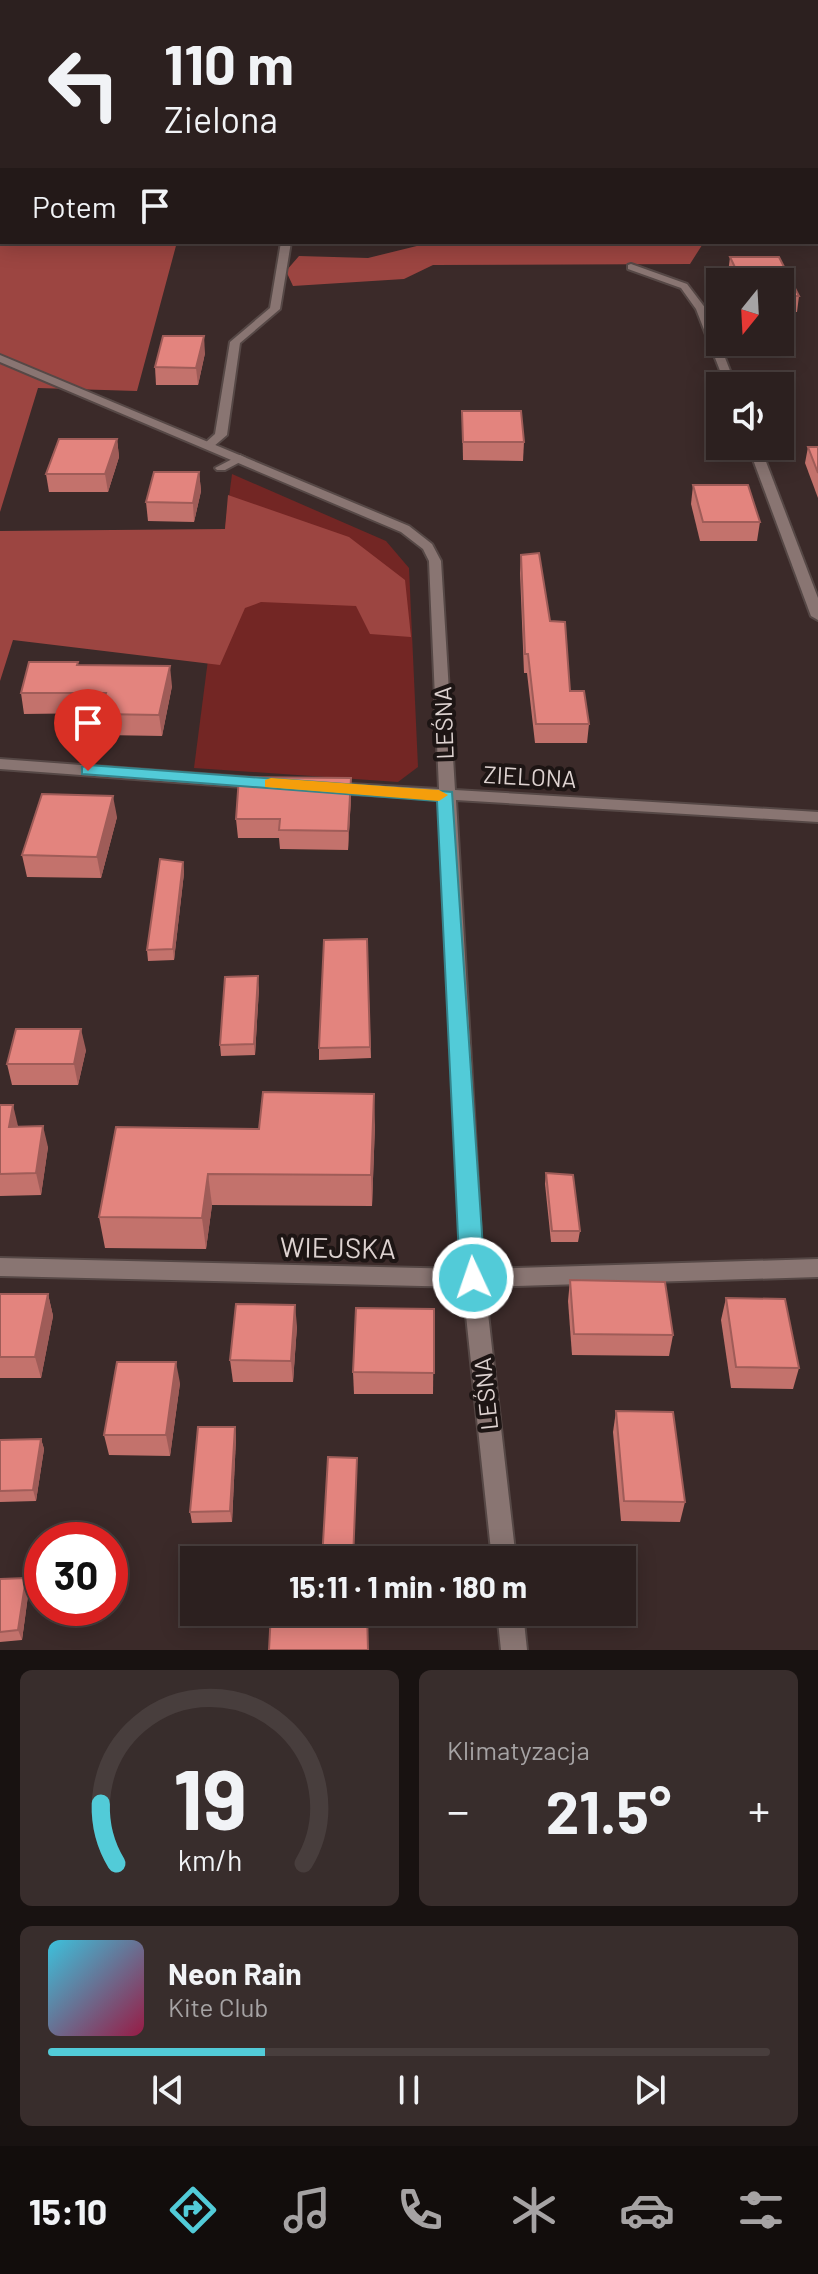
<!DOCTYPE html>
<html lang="pl">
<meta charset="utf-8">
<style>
body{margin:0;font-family:Barlow,sans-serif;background:#382d2c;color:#f1f3f6;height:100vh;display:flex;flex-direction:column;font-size:30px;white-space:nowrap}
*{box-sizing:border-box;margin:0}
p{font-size:26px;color:#a6a3a4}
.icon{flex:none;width:44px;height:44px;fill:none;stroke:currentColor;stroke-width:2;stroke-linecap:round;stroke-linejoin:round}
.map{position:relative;height:1650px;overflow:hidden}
.side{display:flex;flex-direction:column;gap:20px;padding:20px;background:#181211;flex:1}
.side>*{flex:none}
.guide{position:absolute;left:0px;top:0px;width:818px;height:244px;box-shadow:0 4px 20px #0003,0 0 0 2px #483e3d;background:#2c201f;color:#f1f3f6;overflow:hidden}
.needle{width:52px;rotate:198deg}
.fabs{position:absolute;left:706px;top:268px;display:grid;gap:16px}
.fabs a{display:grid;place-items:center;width:88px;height:88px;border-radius:0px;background:#2c201f;box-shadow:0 4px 20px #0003,0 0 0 2px #483e3d;font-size:40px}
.speed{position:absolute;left:24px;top:1522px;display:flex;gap:16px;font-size:40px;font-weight:700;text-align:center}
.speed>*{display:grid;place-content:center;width:104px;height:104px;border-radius:50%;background:#2c201f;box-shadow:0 4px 20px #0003,0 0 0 2px #483e3d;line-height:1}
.speed .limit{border:12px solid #d22;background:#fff;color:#111}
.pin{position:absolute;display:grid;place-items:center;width:68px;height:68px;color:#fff;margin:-82px -34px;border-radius:50% 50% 50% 0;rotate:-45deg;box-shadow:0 0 8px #0007}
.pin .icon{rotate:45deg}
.me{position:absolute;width:88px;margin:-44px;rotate:357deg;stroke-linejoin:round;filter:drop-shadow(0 0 6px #0008)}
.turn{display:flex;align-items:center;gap:28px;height:168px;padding:0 32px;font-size:36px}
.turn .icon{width:104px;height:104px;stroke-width:2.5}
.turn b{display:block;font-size:56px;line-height:68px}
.then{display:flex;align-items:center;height:76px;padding:0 32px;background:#0003;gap:16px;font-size:30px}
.big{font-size:60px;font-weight:700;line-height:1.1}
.side .widget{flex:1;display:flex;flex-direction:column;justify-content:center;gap:12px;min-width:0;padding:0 28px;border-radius:12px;background:#382d2c}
.side .dial{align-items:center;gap:0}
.dial svg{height:208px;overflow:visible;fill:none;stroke:#483e3d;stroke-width:7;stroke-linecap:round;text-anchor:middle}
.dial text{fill:#f1f3f6;stroke:none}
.song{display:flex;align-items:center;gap:24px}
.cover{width:96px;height:96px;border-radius:12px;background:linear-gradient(135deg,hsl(190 70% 55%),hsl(340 70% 35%))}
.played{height:8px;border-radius:4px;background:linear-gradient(90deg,#52cbd8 30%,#483e3d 30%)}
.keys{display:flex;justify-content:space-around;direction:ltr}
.heat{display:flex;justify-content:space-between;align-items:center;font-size:44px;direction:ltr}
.side .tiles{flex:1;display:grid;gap:20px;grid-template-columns:1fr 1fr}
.widget:last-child{grid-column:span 2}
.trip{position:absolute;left:180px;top:1546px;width:456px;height:80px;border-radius:0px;background:#2c201f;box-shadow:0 4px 20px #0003,0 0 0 2px #483e3d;font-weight:700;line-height:80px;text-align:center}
.menu{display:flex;height:128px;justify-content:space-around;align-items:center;background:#120d0c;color:#a6a3a4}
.menu .icon{width:56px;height:56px}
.menu .on{color:#52cbd8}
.menu b{font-size:36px;color:#f1f3f6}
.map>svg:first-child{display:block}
</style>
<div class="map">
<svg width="818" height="1650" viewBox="0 0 818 1650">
<rect width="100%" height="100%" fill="#3b2a29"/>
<polygon fill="#732624" points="232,474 386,541 409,568 418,767 398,782 194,768"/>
<g fill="#9c4541">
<polygon points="738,0 818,0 818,228 816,2"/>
<polygon points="70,242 177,242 137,391 38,388 0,512 0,245"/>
<polygon points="433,242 704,242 690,264 433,265 404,279 293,286 286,271 299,256 368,258"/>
<polygon points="228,495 349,537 405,580 411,637 370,634 356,606 261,602 245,608 220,665 13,640 0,681 0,531 225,529"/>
</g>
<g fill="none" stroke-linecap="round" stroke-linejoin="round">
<g stroke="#564846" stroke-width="4">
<g id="lane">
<polygon points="281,242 291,242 280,309 240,343 227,435 213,447 205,447 205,443 215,434 230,342 270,308"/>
<polygon points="240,455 246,458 244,460 225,470 217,470 215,468"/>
</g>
</g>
<g stroke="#564846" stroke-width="4">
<g id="street">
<polygon points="631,264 687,284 706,309 736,386 726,386 696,309 681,288 628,269 628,265"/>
<polygon points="0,355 409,526 432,544 441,561 455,790 818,812 818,822 456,800 483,1269 818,1259 818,1277 485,1287 516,1560 492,1560 463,1287 0,1276 0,1258 462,1269 440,799 332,793 324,788 332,783 439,789 429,561 423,549 401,532 0,362"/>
<polygon points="748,446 760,446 818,598 818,620 811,616"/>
<polygon points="0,759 257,778 265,783 257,788 0,769"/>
<polygon points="497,1612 523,1612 527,1650 501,1650"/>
</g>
</g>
<use href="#lane" fill="#897572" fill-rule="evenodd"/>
<use href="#street" fill="#897572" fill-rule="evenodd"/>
</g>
<g fill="#c3726c">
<polygon points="730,257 779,257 799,296 797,312 780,312 780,282 732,282 728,273"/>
<polygon points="205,353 198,385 156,385 155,367"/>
<polygon points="462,411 524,442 523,461 463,460"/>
<polygon points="117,439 119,457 108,492 49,492 46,474"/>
<polygon points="808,447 818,447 818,498 805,463"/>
<polygon points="199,472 201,491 194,522 148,521 146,502"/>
<polygon points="693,485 760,522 757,541 700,541 691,504"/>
<polygon points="521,555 550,621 570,691 589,724 587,743 535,743 527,673 524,673 520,573"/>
<polygon points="78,662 78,665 172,686 162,736 104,735 101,713 24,714 21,693"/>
<polygon points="351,797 348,850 280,849 279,838 238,838 236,819"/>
<polygon points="117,817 101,878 27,877 22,855"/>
<polygon points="183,862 184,873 174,960 148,961 147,950"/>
<polygon points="367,939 371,1058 319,1060 319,1048"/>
<polygon points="259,988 255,1055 221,1056 220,1045"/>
<polygon points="86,1050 78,1085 12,1085 7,1064"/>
<polygon points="0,1105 18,1126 48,1147 41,1195 0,1196"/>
<polygon points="375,1124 372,1206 212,1205 206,1249 105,1248 99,1217 259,1129"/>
<polygon points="546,1173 580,1231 578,1242 551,1242 545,1184"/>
<polygon points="570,1280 673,1335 669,1356 572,1355 568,1301"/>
<polygon points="0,1294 48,1294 53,1316 41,1378 0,1378"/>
<polygon points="726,1298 799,1368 793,1389 731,1388 721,1320"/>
<polygon points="434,1309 433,1394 354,1394 353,1372"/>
<polygon points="297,1326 293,1382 233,1382 230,1360"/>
<polygon points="180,1383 170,1456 109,1455 104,1435"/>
<polygon points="616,1411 685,1502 680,1522 621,1521 613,1432"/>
<polygon points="235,1427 236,1438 232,1522 192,1523 190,1512"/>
<polygon points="41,1439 44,1449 36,1501 0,1502 0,1440"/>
<polygon points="26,1578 29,1588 22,1640 0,1642 0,1579"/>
</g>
<g fill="#9f5c58">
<polygon points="204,336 205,353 198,385 196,368"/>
<polygon points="117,439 119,457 108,492 105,474"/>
<polygon points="199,472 201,491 194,522 193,503"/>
<polygon points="170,666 172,686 162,736 159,715"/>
<polygon points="351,778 351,797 348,850 348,831"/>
<polygon points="113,796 117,817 101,878 97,857"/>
<polygon points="183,862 184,873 174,960 173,949"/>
<polygon points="258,976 259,988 255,1055 254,1044"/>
<polygon points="81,1029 86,1050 78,1085 74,1064"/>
<polygon points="374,1094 375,1124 372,1206 371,1175"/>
<polygon points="13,1105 18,1126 9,1127"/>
<polygon points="43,1126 48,1147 41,1195 36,1173"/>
<polygon points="208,1174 212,1205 206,1249 202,1218"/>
<polygon points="48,1294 53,1316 41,1378 35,1357"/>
<polygon points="295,1305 297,1326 293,1382 291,1361"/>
<polygon points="176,1362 180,1383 170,1456 166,1435"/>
<polygon points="235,1427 236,1438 232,1522 230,1511"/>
<polygon points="41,1439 44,1449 36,1501 33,1490"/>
<polygon points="26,1578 29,1588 22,1640 18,1630"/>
</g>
<g fill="#e3847e" stroke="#9f5c58" stroke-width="2">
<polygon points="730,257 779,257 799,296 780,296 780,282 742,282"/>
<polygon points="163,336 204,336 196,368 155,367"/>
<polygon points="462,411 521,411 524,442 463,442"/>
<polygon points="59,439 117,439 105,474 46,474"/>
<polygon points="808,447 818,447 818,473"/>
<polygon points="154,472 199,472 193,503 146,502"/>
<polygon points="693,485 748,485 760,522 703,522"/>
<polygon points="539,553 550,621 565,622 570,691 584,691 589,724 536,724 528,654 525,654 521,555"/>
<polygon points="29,662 78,662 77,665 170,666 159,715 100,714 106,693 21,693"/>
<polygon points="239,777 351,778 348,831 279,830 280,819 236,819"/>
<polygon points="42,794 113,796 97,857 22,855"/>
<polygon points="160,859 183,862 173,949 147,950"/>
<polygon points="367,939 370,1047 319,1048 324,940"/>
<polygon points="258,976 254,1044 220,1045 225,977"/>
<polygon points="16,1029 81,1029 74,1064 7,1064"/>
<polygon points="263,1092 374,1094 371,1175 208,1174 202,1218 99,1217 116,1127 259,1129"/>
<polygon points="0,1105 13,1105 9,1127 43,1126 36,1173 0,1174"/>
<polygon points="546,1173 573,1175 580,1231 552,1231"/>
<polygon points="570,1280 665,1282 673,1335 574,1334"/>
<polygon points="0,1294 48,1294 35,1357 0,1357"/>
<polygon points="726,1298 785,1299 799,1368 736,1367"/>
<polygon points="236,1304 295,1305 291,1361 230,1360"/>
<polygon points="356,1308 434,1309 434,1373 353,1372"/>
<polygon points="117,1362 176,1362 166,1435 104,1435"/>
<polygon points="616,1411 673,1412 685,1502 624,1501"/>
<polygon points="198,1427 235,1427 230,1511 190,1512"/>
<polygon points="41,1439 33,1490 0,1491 0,1440"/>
<polygon points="328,1457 357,1458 353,1560 322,1560"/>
<polygon points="26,1578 18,1630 0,1632 0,1579"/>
<polygon points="271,1612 367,1612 368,1650 269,1650"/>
</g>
<polygon fill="#52cbd8" stroke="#35848c" stroke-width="2" points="88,765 452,792 485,1278 481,1285 473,1288 464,1285 460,1278 437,801 82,774 82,767"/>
<polygon fill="#f59e0b" points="271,778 439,790 448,795 439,801 265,787 265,780"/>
<g text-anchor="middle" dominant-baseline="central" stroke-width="8" stroke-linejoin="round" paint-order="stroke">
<g font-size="24" fill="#ddd2d0" stroke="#1d1514">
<text transform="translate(443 723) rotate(-92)">LEŚNA</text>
<text transform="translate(530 776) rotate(3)">ZIELONA</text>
<text transform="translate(485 1394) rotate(-96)">LEŚNA</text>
</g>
<g font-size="28" fill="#ddd2d0" stroke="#1d1514">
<text transform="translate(338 1247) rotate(1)">WIEJSKA</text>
</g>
</g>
</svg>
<div class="fabs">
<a><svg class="needle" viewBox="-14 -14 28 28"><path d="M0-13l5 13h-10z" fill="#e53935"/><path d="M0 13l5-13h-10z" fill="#a6a3a4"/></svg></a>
<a><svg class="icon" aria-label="sound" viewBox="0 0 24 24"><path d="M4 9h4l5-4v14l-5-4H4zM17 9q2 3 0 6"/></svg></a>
</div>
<div class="speed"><div class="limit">30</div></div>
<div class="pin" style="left:88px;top:771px;background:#d93025"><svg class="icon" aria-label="arrive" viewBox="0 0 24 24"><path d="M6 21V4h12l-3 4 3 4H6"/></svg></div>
<svg class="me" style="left:473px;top:1278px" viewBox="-20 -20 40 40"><circle r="17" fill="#52cbd8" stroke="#fff" stroke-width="3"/><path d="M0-11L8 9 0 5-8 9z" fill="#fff"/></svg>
<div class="trip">15:11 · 1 min · 180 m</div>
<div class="guide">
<div class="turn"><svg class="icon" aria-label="left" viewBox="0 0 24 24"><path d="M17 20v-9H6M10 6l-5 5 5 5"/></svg><div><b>110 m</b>Zielona</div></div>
<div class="then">Potem<svg class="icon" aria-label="arrive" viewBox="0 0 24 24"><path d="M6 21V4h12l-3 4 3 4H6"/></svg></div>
</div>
</div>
<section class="side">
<div class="tiles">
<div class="widget dial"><svg viewBox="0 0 100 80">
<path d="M14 69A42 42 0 1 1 86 69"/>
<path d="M14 69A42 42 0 0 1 8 46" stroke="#52cbd8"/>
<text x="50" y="56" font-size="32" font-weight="700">19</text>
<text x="50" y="72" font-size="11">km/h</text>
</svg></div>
<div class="widget"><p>Klimatyzacja</p>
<div class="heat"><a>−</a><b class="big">21.5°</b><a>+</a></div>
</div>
<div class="widget">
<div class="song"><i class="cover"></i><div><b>Neon Rain</b><p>Kite Club</p></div></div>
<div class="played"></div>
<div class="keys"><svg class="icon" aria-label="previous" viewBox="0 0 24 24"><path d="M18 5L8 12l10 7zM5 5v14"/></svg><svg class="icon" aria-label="pause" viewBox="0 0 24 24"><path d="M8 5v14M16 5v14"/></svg><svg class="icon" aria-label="next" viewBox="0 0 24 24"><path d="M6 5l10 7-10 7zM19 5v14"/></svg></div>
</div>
</div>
</section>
<nav class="menu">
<b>15:10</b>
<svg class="icon on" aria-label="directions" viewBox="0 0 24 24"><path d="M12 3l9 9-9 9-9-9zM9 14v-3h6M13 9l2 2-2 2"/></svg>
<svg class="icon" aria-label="music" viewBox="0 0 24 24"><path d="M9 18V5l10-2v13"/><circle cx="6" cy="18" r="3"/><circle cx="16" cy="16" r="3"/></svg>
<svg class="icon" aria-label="phone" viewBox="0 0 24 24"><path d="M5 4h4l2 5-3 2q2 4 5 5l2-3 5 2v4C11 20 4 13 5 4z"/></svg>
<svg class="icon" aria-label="climate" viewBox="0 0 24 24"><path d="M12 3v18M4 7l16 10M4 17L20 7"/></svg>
<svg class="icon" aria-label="car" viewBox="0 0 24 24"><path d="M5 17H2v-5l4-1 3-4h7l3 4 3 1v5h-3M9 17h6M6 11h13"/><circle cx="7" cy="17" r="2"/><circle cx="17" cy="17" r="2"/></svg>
<svg class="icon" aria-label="filters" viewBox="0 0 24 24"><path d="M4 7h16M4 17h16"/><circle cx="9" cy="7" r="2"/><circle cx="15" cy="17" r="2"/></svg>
</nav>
